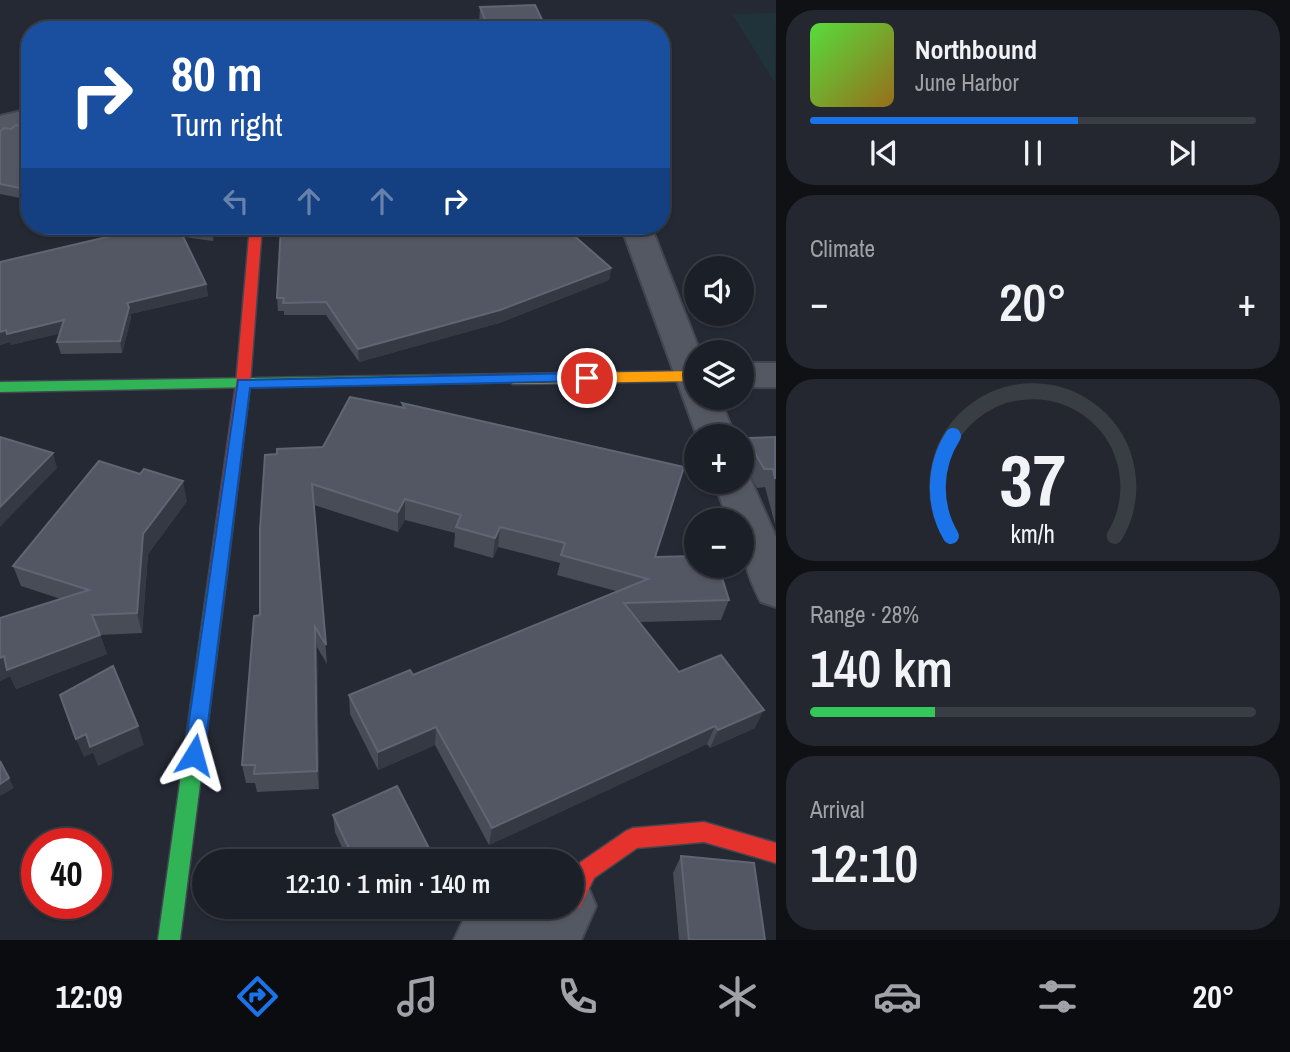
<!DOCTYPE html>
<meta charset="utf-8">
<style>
body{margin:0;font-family:"Archivo Narrow",sans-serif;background:#24272f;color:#f1f3f6;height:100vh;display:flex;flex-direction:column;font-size:26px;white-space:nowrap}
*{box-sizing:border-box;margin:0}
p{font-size:23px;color:#a0a2a7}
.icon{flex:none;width:38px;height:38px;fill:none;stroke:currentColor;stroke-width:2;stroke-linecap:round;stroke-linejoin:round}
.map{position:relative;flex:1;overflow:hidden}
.drawer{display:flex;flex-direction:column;gap:10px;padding:10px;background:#0f1115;width:514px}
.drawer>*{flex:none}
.top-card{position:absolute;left:21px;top:21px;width:649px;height:214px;border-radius:28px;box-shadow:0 2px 5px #0004,0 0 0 2px #393d44;background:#1a4fa0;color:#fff;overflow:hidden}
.tools{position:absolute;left:684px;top:256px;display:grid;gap:14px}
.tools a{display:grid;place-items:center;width:70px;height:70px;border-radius:50%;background:#1b1f27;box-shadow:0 2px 5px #0004,0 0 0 2px #393d44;font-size:35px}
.speed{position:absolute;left:21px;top:828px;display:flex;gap:14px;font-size:35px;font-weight:700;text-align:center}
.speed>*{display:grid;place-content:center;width:91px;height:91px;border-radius:50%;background:#1b1f27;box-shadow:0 2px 5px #0004,0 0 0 2px #393d44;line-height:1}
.speed .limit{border:10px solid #d22;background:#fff;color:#111}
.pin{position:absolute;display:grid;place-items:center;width:60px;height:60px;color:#fff;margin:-30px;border:4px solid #fff;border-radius:50%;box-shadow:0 2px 7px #0007}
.me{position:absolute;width:77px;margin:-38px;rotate:8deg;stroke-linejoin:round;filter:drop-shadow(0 0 5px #0008)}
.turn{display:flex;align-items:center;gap:24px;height:147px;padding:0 35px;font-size:32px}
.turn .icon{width:91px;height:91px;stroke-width:2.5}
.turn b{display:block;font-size:49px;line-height:60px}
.lanes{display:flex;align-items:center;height:66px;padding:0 35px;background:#0003;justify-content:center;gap:35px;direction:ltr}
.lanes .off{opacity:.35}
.big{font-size:52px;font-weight:600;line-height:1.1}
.drawer .tile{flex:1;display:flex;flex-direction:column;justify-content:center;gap:10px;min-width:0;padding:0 24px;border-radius:28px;background:#24272f}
.drawer .dial{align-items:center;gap:0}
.dial svg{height:182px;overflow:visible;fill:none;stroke:#393d44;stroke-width:7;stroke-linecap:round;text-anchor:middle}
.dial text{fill:#f1f3f6;stroke:none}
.song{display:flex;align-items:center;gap:21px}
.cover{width:84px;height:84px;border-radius:10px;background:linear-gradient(135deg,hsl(110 70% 55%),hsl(40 70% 35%))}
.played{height:7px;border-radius:4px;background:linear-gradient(90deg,#1a73e8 60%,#393d44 60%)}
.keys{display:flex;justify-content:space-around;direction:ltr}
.heat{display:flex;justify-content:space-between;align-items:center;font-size:38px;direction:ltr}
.charge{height:10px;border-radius:5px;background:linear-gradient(90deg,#34c759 28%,#393d44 0)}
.trip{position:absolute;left:192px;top:849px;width:392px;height:70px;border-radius:35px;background:#1b1f27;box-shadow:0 2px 5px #0004,0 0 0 2px #393d44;font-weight:600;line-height:70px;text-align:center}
.menu{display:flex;height:112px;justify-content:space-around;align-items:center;background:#0b0c10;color:#a0a2a7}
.menu .icon{width:49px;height:49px}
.menu .selected{color:#1a73e8}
.menu b{font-size:32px;color:#f1f3f6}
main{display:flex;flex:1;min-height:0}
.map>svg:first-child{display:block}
</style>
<main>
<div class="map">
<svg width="776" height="940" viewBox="0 0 776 940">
<rect width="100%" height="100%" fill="#242934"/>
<polygon fill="#21333a" points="775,13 776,13 775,83 732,14"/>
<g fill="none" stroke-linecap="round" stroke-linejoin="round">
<g stroke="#414650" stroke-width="4">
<g id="street">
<polygon points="30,109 30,125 0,132 0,116"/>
<polygon points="621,226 651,226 700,352 696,352 696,397 719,397 735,436 697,436"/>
<rect x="742" y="363" width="34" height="24"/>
<path d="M742,470L747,471L776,537V607L761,602C745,572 742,553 742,520H728L714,481H742Z"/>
<polygon points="572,880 588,887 596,906 581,940 454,940 463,921 482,912 572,906"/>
</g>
</g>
<g stroke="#414650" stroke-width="3">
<g id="fast">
<polygon points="513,374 518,376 520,379 518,382 0,392 0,382"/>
<polygon points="216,582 222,584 225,589 180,940 158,940 207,589 210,584"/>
</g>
</g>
<g stroke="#414650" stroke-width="3">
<polygon id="slow" points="696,371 696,381 513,384 506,379 513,374"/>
</g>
<g stroke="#414650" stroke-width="3">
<g id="jam">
<polygon points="250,226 262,226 250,384 225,589 222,594 216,596 210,594 207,589 236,384"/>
<polygon points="704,822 776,843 776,863 704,842 637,848 594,878 580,907 572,910 564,907 572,906 572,876 578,864 626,831 633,828"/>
</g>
</g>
<use href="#street" fill="#545862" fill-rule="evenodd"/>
<use href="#fast" fill="#30b455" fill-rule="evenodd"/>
<use href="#slow" fill="#ff9f0a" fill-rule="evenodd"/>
<use href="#jam" fill="#e5322d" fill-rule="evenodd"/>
</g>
<g fill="#474c57">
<polygon points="480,7 547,30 481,30 479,25"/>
<polygon points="30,128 30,200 0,194 0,132"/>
<polygon points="134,226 216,226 213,241 184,237 206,284 208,296 130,314 131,318 122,353 61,354 57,342 60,333 11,345 10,342 0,345 0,262 144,228"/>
<polygon points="611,268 609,280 499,323 359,362 326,315 284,315 284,311 278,311 277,298"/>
<polygon points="402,403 678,487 655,557 729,600 721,620 639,622 679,672 755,728 710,748 707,744 489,845 435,745 378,770 350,714 349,695 413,675 616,591 557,575 560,563 498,547 493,558 454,547 455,533 405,520 398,532 314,505 327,664 317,647 319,789 257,792 255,783 246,783 242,765 260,615 277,454 323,447 402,407"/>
<polygon points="775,437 775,524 765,487 757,488 742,460 742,452 747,438"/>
<polygon points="187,501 148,554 142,633 100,635 107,654 16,689 10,676 0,681 0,636 61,599 21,586 13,566"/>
<polygon points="333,815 431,861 348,861 335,832"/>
<polygon points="681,856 765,940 679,940 673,873"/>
</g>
<g fill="#343944">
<polygon points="212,226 216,226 213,241 211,230"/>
<polygon points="611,268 609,280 499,323 359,362 358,349"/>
<polygon points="206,284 208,296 130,314 131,318 122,353 120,341 127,303"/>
<polygon points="64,320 67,332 11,345 10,342 0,345 0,332"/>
<polygon points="53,453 57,468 0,527 0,507"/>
<polygon points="183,481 187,501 148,554 142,633 137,613 143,534"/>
<polygon points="405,499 405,520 398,532 398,512"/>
<polygon points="500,527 498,547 493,558 495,538"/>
<polygon points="315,627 317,647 319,789 317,771"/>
<polygon points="100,635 107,654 16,689 10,676 0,681 0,658 4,656"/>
<polygon points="764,710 755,728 710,748 718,730"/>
<polygon points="138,726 144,745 98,766 93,753 84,757 76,739 86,734"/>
<polygon points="715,726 707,744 489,845 492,828"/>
<polygon points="436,727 435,745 378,770 378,752"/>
<polygon points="9,778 14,788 0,796 0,784"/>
<polygon points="432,854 431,861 416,861"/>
</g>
<g fill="#525763" stroke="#606573" stroke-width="2">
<polygon points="535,5 547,30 489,30 480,7"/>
<polygon points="16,125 30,128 30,190 0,184 0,132 4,128 11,129"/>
<polygon points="154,226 178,226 206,284 127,303 129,307 120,341 57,342 64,320 7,334 6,330 0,332 0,262"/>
<polygon points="181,226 212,226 211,230"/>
<polygon points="281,226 563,226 611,268 500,310 358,349 326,302 283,303 284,298 277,298"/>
<polygon points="350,397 405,408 402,403 684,467 655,557 696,556 696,565 718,565 729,600 624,603 679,672 721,655 764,710 718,730 715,726 492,828 436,727 378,752 349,695 410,670 413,675 648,579 561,555 565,543 500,527 495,538 456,527 461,515 405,499 398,512 312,484 326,645 315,627 317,771 254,774 255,765 242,765 254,616 260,615 260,529 265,455 277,454 277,449 323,447"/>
<polygon points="0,437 53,453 0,507"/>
<polygon points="775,437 775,479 773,469 764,469 747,438"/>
<polygon points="99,461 140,474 144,469 183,481 143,534 137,613 92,615 100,635 7,670 4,656 0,658 0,618 89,590 13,566"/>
<polygon points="113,666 138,726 90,747 86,734 76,739 60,695"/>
<polygon points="0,761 9,778 0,784"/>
<polygon points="397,786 432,854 416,861 355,861 333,815"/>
<polygon points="681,856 754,863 765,940 689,940"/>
</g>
<polygon fill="#1a73e8" stroke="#114b97" stroke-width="2" points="587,373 594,378 592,381 250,388 204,755 201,761 194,764 187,761 184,755 238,380"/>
</svg>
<div class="tools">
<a><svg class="icon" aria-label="sound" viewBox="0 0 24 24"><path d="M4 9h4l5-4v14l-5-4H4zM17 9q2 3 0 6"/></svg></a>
<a><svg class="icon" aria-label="layers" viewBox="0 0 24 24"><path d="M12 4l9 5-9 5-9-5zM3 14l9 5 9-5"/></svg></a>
<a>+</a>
<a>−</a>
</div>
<div class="speed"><div class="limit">40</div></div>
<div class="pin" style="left:587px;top:378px;background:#d93025"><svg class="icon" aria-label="arrive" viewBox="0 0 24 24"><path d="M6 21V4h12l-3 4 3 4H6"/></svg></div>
<svg class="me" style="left:194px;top:755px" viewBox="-20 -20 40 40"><path d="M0-17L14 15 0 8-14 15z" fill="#1a73e8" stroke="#fff" stroke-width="4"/></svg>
<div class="trip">12:10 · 1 min · 140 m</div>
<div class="top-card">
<div class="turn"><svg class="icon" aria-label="right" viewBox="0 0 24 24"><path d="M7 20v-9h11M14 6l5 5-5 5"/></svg><div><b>80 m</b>Turn right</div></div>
<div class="lanes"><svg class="icon off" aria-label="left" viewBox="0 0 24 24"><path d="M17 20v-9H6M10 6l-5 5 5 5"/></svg><svg class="icon off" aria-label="ahead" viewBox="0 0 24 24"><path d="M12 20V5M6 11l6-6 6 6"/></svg><svg class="icon off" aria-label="ahead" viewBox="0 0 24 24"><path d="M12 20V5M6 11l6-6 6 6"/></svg><svg class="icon" aria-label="right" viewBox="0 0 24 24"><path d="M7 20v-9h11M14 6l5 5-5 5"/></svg></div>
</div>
</div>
<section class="drawer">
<div class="tile">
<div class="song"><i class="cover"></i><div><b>Northbound</b><p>June Harbor</p></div></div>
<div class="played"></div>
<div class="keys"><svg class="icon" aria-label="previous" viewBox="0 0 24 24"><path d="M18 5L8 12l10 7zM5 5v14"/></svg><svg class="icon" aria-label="pause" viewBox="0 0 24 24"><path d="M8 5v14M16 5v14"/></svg><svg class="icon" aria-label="next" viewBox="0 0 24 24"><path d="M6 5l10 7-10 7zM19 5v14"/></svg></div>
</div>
<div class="tile"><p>Climate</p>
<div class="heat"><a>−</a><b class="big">20°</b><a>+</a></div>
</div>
<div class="tile dial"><svg viewBox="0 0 100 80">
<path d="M14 69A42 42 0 1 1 86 69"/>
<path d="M14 69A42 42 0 0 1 15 25" stroke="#1a73e8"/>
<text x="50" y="56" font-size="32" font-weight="700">37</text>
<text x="50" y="72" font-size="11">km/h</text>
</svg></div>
<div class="tile"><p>Range · 28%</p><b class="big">140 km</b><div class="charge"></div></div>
<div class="tile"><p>Arrival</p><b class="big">12:10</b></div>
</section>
</main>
<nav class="menu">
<b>12:09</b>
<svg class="icon selected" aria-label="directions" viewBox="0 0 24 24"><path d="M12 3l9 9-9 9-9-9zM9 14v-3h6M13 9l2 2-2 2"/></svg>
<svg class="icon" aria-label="music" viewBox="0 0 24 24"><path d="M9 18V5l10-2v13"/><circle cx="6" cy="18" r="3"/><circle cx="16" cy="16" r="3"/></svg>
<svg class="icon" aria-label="phone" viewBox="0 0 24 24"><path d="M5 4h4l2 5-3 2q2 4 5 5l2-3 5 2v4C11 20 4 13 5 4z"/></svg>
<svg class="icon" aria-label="climate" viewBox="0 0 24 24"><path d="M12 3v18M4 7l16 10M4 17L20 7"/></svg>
<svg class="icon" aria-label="car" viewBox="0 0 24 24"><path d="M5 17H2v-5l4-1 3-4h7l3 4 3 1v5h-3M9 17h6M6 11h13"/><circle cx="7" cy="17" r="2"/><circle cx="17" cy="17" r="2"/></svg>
<svg class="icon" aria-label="filters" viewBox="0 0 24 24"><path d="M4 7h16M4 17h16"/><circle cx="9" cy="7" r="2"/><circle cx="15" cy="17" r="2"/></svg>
<b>20°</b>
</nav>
